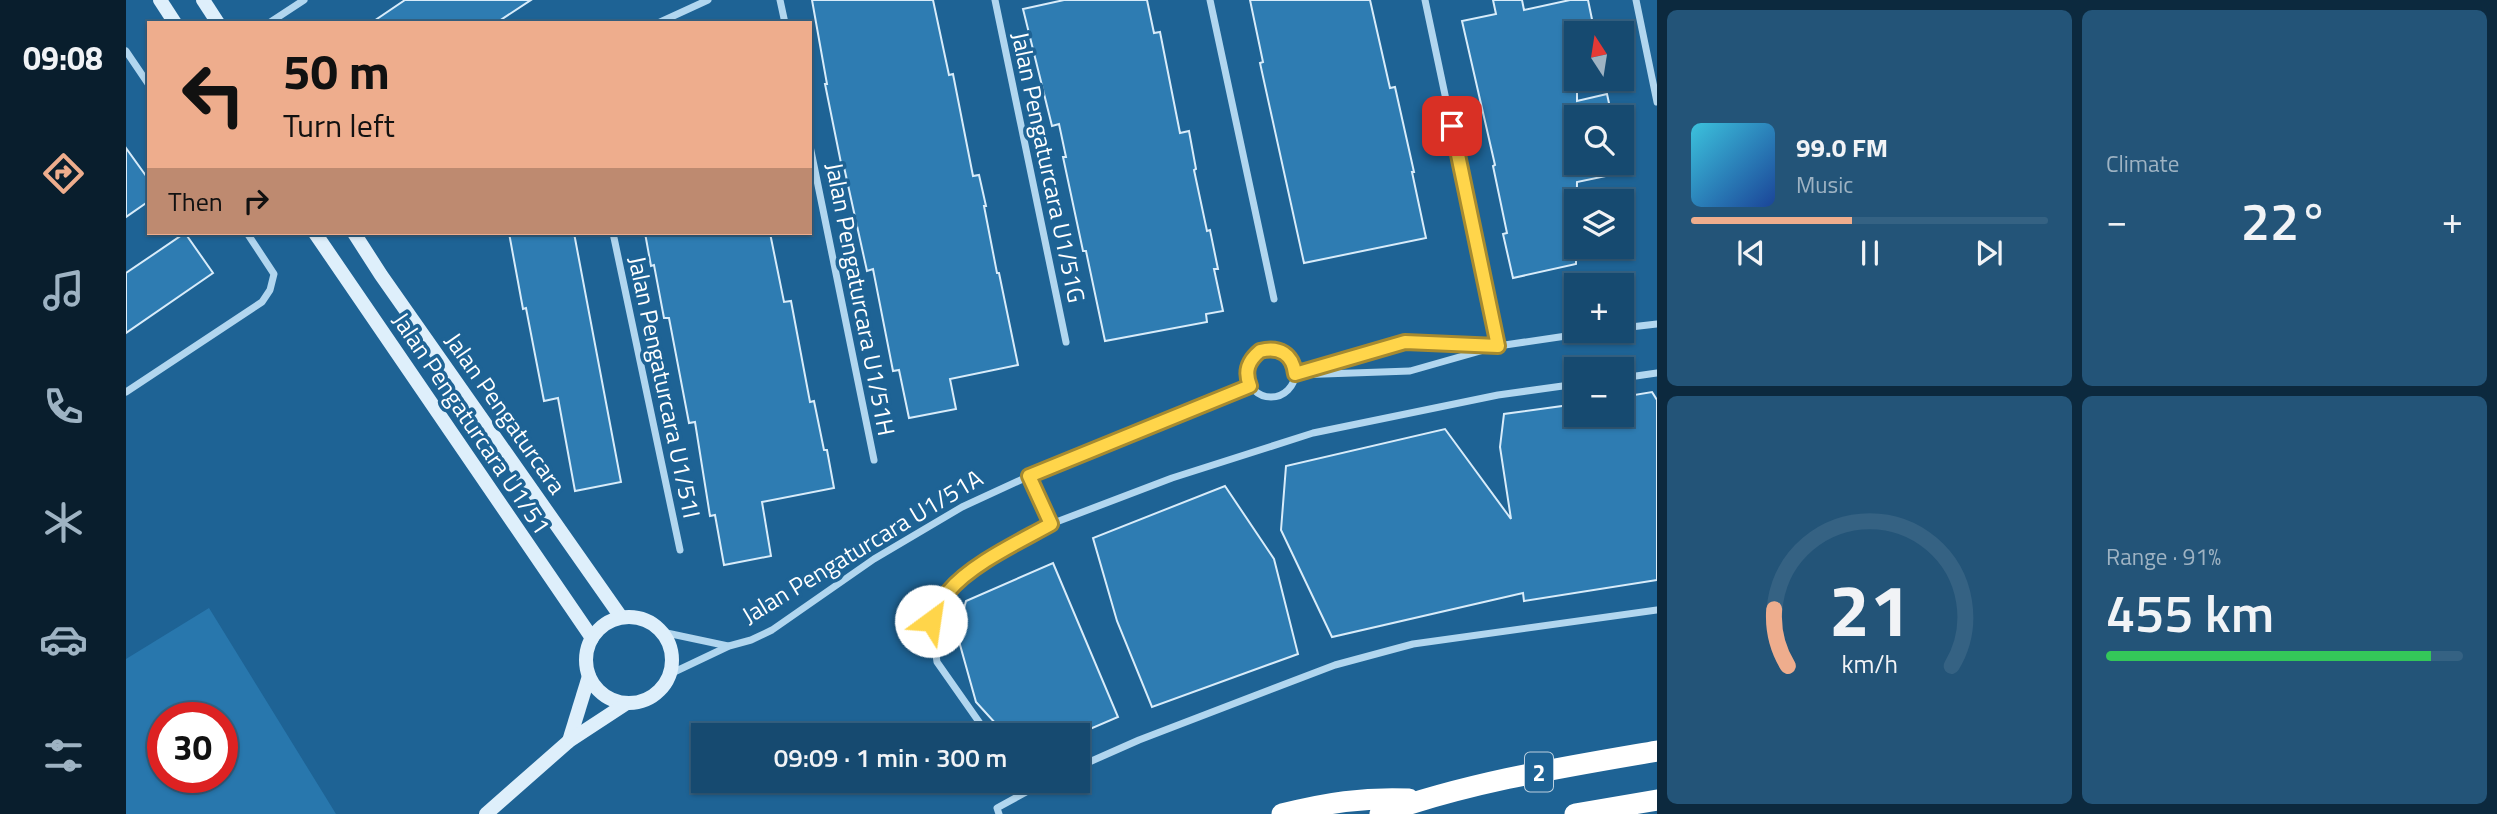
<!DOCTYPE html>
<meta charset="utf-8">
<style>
body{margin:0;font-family:"Titillium Web",sans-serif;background:#235478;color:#f1f3f6;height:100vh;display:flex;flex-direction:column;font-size:26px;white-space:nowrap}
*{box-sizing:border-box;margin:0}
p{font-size:23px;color:#9eb3c3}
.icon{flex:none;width:38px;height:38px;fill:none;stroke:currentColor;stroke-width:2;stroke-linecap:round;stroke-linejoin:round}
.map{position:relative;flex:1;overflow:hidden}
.side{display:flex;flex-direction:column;gap:10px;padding:10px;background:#0c293e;width:840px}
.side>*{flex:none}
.top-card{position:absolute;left:21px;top:21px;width:665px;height:214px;border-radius:0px;box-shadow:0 2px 5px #0004,0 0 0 2px #356283;background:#eead8d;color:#111;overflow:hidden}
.needle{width:46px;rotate:348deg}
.fabs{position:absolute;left:1438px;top:21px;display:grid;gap:14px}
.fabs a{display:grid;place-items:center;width:70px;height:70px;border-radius:0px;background:#164a70;box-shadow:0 2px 5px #0004,0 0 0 2px #356283;font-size:35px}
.speed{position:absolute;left:21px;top:702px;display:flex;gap:14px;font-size:35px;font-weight:700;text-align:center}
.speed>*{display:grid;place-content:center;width:91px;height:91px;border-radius:50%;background:#164a70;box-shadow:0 2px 5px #0004,0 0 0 2px #356283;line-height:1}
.speed .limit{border:10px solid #d22;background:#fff;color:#111}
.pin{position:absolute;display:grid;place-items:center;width:60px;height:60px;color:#fff;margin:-30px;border-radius:14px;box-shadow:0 4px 10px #0006}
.me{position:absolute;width:77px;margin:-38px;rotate:31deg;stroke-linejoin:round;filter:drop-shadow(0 0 5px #0008)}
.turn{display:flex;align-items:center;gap:24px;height:147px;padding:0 21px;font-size:32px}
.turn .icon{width:91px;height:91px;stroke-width:2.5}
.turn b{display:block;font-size:49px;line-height:60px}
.then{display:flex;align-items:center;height:66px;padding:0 21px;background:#0003;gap:14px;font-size:26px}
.big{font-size:52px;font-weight:600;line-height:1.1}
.side .tile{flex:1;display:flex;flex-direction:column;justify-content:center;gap:10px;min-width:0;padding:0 24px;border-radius:10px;background:#235478}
.side .dial{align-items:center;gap:0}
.dial svg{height:182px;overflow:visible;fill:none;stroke:#356283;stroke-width:7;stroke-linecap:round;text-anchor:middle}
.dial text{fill:#f1f3f6;stroke:none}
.song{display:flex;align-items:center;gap:21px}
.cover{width:84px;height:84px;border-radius:10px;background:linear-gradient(135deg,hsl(190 70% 55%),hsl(220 70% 35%))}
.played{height:7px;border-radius:4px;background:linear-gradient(90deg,#eead8d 45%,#356283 45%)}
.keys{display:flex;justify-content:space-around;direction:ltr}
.heat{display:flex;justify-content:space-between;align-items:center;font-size:38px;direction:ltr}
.charge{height:10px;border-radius:5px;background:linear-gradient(90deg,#34c759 91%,#356283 0)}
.side .tiles{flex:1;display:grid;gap:10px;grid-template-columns:repeat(2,1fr)}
.trip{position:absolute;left:565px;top:723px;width:399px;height:70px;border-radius:0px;background:#164a70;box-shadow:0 2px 5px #0004,0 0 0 2px #356283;font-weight:600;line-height:70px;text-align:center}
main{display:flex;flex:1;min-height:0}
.tab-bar{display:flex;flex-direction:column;width:126px;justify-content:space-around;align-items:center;background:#091e2d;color:#9eb3c3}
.tab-bar .icon{width:49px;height:49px}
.tab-bar .selected{color:#eead8d}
.tab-bar b{font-size:32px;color:#f1f3f6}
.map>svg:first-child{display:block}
</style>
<main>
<nav class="tab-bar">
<b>09:08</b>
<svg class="icon selected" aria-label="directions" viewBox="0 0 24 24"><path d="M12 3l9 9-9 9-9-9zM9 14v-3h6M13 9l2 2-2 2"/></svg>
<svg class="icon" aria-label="music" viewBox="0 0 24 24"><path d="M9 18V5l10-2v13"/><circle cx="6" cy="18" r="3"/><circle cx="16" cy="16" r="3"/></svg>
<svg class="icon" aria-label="phone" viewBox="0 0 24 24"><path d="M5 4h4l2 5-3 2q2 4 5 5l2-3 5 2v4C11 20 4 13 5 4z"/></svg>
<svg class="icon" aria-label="climate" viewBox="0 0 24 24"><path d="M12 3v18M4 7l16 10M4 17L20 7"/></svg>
<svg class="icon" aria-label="car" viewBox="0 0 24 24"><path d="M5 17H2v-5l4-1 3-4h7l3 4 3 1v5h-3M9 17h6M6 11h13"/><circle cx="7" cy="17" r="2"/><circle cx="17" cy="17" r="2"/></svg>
<svg class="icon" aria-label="filters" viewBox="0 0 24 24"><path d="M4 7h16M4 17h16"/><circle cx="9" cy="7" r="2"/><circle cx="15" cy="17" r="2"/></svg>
</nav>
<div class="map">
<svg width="1531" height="814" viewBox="0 0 1531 814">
<rect width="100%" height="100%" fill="#1e6395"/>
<path fill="#2877ad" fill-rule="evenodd" d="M83,608L210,814H0V659ZM37,718H96V777H37Z"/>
<g fill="#2e7cb2" stroke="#d8ecfa" stroke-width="2">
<polygon points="279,0 405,0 370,23 245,23"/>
<polygon points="686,0 807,0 823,75 827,74 847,176 853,175 860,206 858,206 871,273 873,273 892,365 824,379 830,409 783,418 773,370 767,371 747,269 741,271 718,167 716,168 699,84 701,84"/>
<polygon points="938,0 1021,0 1028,33 1034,32 1054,133 1063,131 1070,169 1068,170 1081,231 1084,230 1092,269 1088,269 1097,311 1080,314 1081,322 979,341 960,251 957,251 937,157 940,157 933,124 926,126 897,9"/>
<polygon points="1124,0 1244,0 1264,88 1269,87 1288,172 1286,172 1300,238 1178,263 1134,63 1137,62"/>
<polygon points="1367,0 1396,0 1398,10 1444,0 1462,0 1468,29 1451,33 1451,101 1481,94 1486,117 1451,117 1451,163 1503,163 1504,171 1451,182 1450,264 1387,278 1377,234 1381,233 1367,166 1369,165 1336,21 1370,14"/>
<polygon points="0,148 23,180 23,201 0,217"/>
<polygon points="59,233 87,273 0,333 0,273"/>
<polygon points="383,233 448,233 495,482 449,491 432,398 418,401 400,308 397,309"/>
<polygon points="519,233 644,233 658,302 665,301 684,402 688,401 698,450 701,450 708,488 636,502 645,556 598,565 589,515 584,516 569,422 563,423 543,318 538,318 528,265 525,266"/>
<polygon points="1526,392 1531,400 1531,580 1398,601 1397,593 1206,637 1155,530 1160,466 1319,429 1385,519 1374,447 1378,414 1451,404 1451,415 1496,415 1496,397"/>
<polygon points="1099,486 1148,559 1172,654 1026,707 991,621 967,538"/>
<polygon points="927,563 992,717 950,735 880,735 850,702 831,634 840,601"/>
</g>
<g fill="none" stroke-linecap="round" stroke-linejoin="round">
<g stroke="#b1d6ef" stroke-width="7">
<polyline points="654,0 659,23"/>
<polyline points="869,0 940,342"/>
<polyline points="1084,0 1148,299"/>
<polyline points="1299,0 1372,346"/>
<polyline points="1510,0 1531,102"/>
<polyline points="143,23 178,0"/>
<polyline points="532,23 582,0"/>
<polyline points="0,51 23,85"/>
<polyline points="684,146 748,460"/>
<polyline points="487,233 554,550"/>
<polyline points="1496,328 1531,324"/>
<circle cx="1145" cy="373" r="24"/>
<polyline points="1181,371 1279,342 1364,346"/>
<polyline points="1169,375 1284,371 1372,346 1474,331"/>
<polyline points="1496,378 1531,373"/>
<polyline points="0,392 136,302 144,290 148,274 121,233"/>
<polyline points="903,476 925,524"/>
<polyline points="536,632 602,646"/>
<polyline points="544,674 603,646 625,640 646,630 748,559 836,507 927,465 1124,386"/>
<polyline points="865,735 858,729 811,662 805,621 822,591 868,555 925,524 1046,478 1187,433 1372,395 1451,384"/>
<polyline points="952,767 1013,740 1209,665 1287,644 1531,610"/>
<polyline points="873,814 871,808 922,780"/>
</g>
<g stroke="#deeffb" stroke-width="14">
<polyline points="34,0 49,23"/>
<polyline points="77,0 92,23"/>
<polyline points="189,233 466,638"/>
<polyline points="228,233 255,275 495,617"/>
<circle cx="503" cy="660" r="43"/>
<polyline points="443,741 463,676"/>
<polyline points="360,814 443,741 501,703"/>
</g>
<g stroke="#fff" stroke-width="21">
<path d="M1156,814C1200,803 1237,797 1283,799"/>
<path d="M1254,814C1343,782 1438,767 1531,751"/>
<polyline points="1449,814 1531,800"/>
</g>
</g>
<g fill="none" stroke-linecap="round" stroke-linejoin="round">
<g stroke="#a68a30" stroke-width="18">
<path id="route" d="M805,621C810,611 815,600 822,592C845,564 893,542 925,524L903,476L1124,386C1118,371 1122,361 1134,351C1153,346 1167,354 1169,374L1279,342L1372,346L1326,126"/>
</g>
<use href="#route" stroke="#ffd54a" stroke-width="12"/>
</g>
<g text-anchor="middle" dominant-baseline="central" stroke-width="7" stroke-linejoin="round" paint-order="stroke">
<rect fill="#1e6395" stroke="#bcd0df" stroke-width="2" x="1399" y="752.5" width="28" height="39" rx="5"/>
<g font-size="23" font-weight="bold" fill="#fff">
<text x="1413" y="772">2</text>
</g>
<g font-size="24" fill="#fff" stroke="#1e6395">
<text transform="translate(923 167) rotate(78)">Jalan Pengaturcara U1/51G</text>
<text transform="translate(735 299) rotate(79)">Jalan Pengaturcara U1/51H</text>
<text transform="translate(539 387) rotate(78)">Jalan Pengaturcara U1/51I</text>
<text transform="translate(380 413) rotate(55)">Jalan Pengaturcara</text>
<text transform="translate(346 423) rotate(56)">Jalan Pengaturcara U1/51</text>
<text transform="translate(736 546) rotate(-31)">Jalan Pengaturcara U1/51A</text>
</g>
</g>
</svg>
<div class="fabs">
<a><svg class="needle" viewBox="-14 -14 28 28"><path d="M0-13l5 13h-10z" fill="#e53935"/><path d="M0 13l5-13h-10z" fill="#9eb3c3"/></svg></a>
<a><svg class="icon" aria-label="search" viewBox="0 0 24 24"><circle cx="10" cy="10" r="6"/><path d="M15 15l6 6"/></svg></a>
<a><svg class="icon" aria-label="layers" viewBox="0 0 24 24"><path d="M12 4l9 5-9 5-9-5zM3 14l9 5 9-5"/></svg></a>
<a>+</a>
<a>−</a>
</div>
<div class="speed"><div class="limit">30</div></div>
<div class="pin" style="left:1326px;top:126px;background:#d93025"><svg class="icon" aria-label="arrive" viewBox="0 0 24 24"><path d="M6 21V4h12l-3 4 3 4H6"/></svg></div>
<svg class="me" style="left:805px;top:621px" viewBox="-20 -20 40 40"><circle r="19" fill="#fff"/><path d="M0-13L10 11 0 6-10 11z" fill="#ffd54a"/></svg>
<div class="trip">09:09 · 1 min · 300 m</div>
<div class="top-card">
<div class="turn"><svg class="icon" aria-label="left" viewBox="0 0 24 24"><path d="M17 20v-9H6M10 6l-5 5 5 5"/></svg><div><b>50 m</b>Turn left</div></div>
<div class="then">Then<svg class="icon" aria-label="right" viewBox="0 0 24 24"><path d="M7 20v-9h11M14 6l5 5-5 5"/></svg></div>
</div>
</div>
<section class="side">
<div class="tiles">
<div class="tile">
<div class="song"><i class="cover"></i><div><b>99.0 FM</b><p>Music</p></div></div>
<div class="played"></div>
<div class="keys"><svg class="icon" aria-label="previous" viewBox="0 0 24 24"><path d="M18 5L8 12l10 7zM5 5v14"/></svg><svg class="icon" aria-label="pause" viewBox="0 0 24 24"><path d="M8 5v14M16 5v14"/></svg><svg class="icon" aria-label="next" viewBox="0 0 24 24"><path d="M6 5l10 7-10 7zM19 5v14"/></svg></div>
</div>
<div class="tile"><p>Climate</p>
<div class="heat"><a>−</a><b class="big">22°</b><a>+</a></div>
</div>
<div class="tile dial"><svg viewBox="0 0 100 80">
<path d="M14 69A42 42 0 1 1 86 69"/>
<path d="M14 69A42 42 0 0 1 8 44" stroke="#eead8d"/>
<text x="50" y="56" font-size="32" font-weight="700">21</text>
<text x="50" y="72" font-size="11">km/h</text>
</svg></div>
<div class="tile"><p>Range · 91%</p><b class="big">455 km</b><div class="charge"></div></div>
</div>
</section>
</main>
